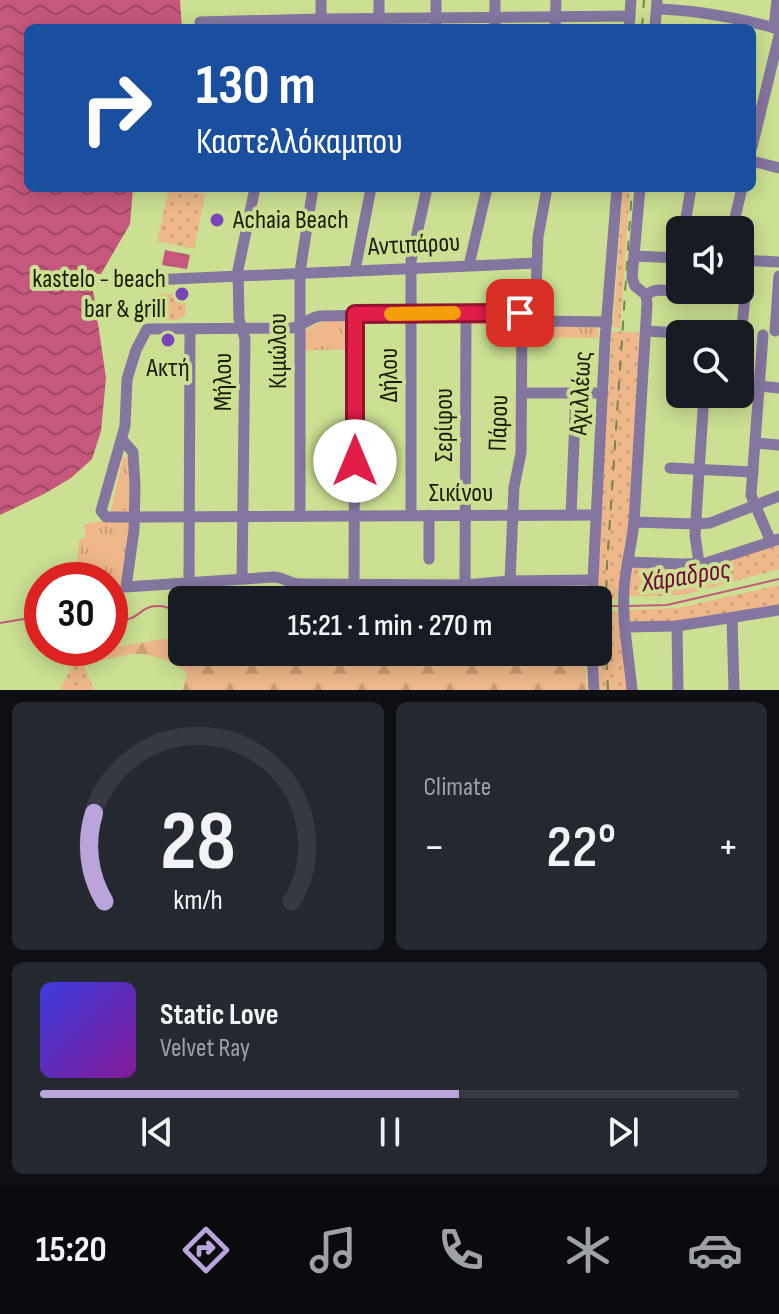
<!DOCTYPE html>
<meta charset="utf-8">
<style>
body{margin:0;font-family:"Sofia Sans Condensed",sans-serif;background:#242831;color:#f1f3f6;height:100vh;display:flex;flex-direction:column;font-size:30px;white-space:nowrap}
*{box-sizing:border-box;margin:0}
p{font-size:26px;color:#9ea1a6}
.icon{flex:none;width:44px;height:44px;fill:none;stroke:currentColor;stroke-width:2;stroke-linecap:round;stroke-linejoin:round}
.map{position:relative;height:690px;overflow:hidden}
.drawer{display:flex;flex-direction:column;gap:12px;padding:12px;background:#0d0f14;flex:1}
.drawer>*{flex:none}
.banner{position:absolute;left:24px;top:24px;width:732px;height:168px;border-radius:12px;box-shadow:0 4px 20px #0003;background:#1a4fa0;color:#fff;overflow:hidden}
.buttons{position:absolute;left:666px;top:216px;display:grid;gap:16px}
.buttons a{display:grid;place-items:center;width:88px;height:88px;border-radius:12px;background:#171b24;box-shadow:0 4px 20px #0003;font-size:40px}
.speed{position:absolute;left:24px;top:562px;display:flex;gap:16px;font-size:40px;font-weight:700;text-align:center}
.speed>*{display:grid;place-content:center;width:104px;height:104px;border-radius:50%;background:#171b24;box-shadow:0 4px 20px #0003;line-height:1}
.speed .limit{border:12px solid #d22;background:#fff;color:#111}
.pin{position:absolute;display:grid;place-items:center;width:68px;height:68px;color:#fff;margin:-34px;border-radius:16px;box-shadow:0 4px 12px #0006}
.me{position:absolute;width:88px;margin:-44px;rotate:0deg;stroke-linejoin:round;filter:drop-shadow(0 0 6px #0008)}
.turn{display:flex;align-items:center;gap:28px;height:168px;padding:0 40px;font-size:36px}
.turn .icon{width:104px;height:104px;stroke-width:2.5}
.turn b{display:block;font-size:56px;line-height:68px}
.big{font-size:60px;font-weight:600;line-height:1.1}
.drawer .card{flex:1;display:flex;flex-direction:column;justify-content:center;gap:12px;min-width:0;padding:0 28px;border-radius:12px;background:#242831}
.drawer .dial{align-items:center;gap:0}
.dial svg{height:208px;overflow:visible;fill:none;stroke:#363941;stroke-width:7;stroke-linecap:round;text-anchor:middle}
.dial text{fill:#f1f3f6;stroke:none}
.song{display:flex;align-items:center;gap:24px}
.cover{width:96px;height:96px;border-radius:12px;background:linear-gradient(135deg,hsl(240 70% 55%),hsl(290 70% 35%))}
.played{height:8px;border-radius:4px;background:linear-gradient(90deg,#bba4db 60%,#363941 60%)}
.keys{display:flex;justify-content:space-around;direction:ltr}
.heat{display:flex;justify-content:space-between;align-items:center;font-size:44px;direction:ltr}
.drawer .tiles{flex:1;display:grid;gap:12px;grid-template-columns:1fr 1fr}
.card:last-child{grid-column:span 2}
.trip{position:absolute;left:168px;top:586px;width:444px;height:80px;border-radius:12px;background:#171b24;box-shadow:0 4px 20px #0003;font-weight:600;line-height:80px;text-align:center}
.dock{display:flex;height:128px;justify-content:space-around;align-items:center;background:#090b0e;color:#9ea1a6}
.dock .icon{width:56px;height:56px}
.dock .on{color:#bba4db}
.dock b{font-size:36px;color:#f1f3f6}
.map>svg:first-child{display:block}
</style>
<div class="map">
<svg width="779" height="690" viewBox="0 0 779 690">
<defs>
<pattern id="grass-dots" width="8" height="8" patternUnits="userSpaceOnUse" patternTransform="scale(2)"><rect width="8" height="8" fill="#eeb88a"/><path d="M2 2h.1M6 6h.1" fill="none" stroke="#cb9e75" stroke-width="1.8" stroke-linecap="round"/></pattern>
<pattern id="forest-firs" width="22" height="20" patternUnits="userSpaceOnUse" patternTransform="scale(2)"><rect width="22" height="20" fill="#eeb88a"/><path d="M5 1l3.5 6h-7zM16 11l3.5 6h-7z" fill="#cb9e75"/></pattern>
<pattern id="park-tufts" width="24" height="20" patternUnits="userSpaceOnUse" patternTransform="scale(2)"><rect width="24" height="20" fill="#eeb88a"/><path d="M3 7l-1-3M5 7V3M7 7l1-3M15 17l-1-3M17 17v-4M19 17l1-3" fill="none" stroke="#cb9e75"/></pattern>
<pattern id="water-waves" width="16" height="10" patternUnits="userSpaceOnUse" patternTransform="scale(2)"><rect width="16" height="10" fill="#c6587d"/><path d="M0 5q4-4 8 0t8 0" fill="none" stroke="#a04864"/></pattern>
</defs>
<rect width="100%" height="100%" fill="#cbe092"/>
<g fill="url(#grass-dots)">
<polygon points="169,188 188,188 188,191 205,194 194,249 157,241"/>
<polygon points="623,188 630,188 620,328 613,327"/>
<polygon points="159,294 174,294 176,297 186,297 185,316 175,320 157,320 155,311 149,305 153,298"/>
<polygon points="612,331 640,333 630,519 621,567 617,599 595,599"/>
<polygon points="779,543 779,569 688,594 666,596 628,596 633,567 691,570 706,568"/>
<polygon points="779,585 779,606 680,621 633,623 629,618 628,610 678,608"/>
<polygon points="618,611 627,690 600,690 598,652 598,614"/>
<polygon points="79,653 87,658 85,668 94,690 60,690"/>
</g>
<path fill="url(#forest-firs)" d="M182,636V652H584L587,690H183L187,673C178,663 151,654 138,654C122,654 107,661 91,661L79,653L84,648H110Z"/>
<g fill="url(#park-tufts)">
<rect x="470" y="318" width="46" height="7"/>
<path d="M351,320V350H304V332C321,319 330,321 351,320Z"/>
<polygon points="526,325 598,326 598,338 526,337"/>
<polygon points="123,457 128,458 130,463 130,511 112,512 111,510"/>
<polygon points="127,521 131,526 121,595 110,596 110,580 76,580 79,540 86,537 84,525 91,522"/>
</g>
<g fill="url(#water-waves)">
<polygon points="0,0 180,0 182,28 28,28 28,188 133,188 130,224 101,274 88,274 94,296 106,378 101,431 92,459 71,478 44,494 0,515"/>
<polygon points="165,250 190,255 187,269 162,265"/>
</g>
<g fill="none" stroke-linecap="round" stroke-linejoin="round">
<g stroke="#c6587d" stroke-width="2">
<polyline points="215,600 227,600"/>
<polyline points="283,600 288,600"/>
<polyline points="598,606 621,606"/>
<polyline points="627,606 667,605 779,579"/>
<path d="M110,614C138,629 136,606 157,606C166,605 174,610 182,613"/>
<polyline points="0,623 42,616"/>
</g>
<g stroke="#8576a0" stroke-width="11">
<polyline points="321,0 321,28"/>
<polyline points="379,0 379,28"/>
<polyline points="495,0 495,28"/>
<path d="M657,9C699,10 738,18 779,29"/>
<polyline points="200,28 200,22 321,19 630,16"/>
<polyline points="436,28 436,0"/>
<polyline points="555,28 556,0"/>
<polyline points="629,28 631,0"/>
<polyline points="655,28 657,0"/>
<polyline points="774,28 777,0"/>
<polyline points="752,147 779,36"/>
<polyline points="752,161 779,168"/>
<polyline points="640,188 632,278 635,286 646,295"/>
<polyline points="684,230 691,188"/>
<polyline points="732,230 742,188"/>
<polyline points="634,256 680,258"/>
<polyline points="740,260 779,262"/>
<polyline points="469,265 487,188"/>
<polyline points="355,270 371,188"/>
<polyline points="151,280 536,263"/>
<polyline points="646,295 653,291 660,290 745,297 741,336"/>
<polyline points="535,319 538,237 547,188"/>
<polyline points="646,331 697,334"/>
<polyline points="775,331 779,276"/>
<polyline points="763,335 751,495 771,542"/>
<polyline points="759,386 779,388"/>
<polyline points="522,393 603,393"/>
<path d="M124,442L133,452L135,486L134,530L126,587L273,577C285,577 289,584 299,584L465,585L510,581L592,580"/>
<polyline points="755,443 779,445"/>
<polyline points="670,468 753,472"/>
<polyline points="411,515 411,261 427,188"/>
<polyline points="571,515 576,393"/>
<path d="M596,515L135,517H106L101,511L125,426L127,379L136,350L147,329L291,328C302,327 308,318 320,316L516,313L543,321L607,322"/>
<polyline points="300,516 300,272 313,188"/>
<polyline points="634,522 696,524 710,523 779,496"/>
<polyline points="429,559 429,515"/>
<polyline points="628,562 683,564 706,563 779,539"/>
<polyline points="699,563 695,535 704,394"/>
<polyline points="242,579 245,339 239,319 238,270 255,188"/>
<polyline points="510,581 514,487 521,453 522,314"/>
<polyline points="189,582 190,329"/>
<polyline points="354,585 355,314"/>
<polyline points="465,585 466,313"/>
<polyline points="592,600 605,340 617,188"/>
<polyline points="732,618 734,690"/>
<polyline points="677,626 678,690"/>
<polyline points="625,627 677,626 779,610"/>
<polyline points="592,652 594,690"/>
<path d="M632,690C629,657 622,623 624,590C625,568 632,545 634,522L647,304L646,295"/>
</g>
<g stroke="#76854d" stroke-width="2" stroke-dasharray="10 10" stroke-linecap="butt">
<polyline points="642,28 644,0"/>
<polyline points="608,690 605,627 607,565 632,188"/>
</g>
</g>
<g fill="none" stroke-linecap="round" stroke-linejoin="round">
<g stroke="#92132f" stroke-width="20">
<polyline id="route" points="355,461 355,314 520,313"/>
</g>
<use href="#route" stroke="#e11d48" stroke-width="14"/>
<polyline stroke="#f59e0b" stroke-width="14" points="391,314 454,313"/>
</g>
<g fill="#7943ba" stroke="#cbe092" stroke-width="3">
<circle cx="217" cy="220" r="8"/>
<circle cx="182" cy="294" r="8"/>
<circle cx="168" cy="340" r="8"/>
</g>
<g text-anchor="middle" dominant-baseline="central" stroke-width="8" stroke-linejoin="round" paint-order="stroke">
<g font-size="26" fill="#171e00" stroke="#cbe092" text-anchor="start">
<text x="233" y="220">Achaia Beach</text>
<text x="166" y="279" text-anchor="end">kastelo - beach<tspan x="166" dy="30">bar &amp; grill</tspan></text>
<text x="168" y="368" text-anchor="middle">Ακτή</text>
</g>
<g font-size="26" fill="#171e00" stroke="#cbe092">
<text transform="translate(414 245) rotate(-3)">Αντιπάρου</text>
<text transform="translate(278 351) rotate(-90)">Κιμώλου</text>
<text transform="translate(389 375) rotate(-90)">Δήλου</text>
<text transform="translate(223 382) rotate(-90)">Μήλου</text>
<text transform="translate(581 393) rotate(-87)">Αχιλλέως</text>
<text transform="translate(499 423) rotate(-88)">Πάρου</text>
<text transform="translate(444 425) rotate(-90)">Σερίφου</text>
<text x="461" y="493">Σικίνου</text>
</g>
<g font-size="28" font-style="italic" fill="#720638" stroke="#cbe092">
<text transform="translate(686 576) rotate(-9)">Χάραδρος</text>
</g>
</g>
</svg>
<div class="buttons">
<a><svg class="icon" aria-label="sound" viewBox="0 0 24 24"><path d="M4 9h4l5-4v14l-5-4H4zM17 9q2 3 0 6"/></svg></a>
<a><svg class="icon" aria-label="search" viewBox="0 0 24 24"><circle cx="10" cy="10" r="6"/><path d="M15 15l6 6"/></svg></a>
</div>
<div class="speed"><div class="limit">30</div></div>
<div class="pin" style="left:520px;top:313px;background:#d93025"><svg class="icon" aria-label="arrive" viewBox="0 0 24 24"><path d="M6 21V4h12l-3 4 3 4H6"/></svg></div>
<svg class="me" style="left:355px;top:461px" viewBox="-20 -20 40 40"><circle r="19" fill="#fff"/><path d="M0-13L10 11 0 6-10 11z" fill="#e11d48"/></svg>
<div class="trip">15:21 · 1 min · 270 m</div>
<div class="banner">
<div class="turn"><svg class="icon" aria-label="right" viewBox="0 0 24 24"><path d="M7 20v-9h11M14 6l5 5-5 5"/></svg><div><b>130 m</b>Καστελλόκαμπου</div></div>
</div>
</div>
<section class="drawer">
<div class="tiles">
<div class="card dial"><svg viewBox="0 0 100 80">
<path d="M14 69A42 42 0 1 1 86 69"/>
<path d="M14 69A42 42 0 0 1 10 35" stroke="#bba4db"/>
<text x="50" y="56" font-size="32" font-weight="700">28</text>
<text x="50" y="72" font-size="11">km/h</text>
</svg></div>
<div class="card"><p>Climate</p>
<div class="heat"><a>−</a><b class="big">22°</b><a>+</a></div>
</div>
<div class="card">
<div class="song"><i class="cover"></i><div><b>Static Love</b><p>Velvet Ray</p></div></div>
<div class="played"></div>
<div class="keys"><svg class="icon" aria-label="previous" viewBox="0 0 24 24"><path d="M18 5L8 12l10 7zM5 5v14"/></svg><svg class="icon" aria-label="pause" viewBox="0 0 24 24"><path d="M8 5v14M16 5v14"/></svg><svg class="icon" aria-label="next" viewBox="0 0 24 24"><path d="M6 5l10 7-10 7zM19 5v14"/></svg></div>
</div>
</div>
</section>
<nav class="dock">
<b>15:20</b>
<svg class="icon on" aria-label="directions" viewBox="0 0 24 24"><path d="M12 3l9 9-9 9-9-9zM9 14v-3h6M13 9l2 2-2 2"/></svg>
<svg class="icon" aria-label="music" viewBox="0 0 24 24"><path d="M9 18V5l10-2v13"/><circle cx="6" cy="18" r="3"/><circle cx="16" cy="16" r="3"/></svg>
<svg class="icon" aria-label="phone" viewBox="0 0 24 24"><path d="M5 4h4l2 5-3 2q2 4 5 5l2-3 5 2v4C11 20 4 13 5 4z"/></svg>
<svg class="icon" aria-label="climate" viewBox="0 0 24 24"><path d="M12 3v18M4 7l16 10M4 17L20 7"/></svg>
<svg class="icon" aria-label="car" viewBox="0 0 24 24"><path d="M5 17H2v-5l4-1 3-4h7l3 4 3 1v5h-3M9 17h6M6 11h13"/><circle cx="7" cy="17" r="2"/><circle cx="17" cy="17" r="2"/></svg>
</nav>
